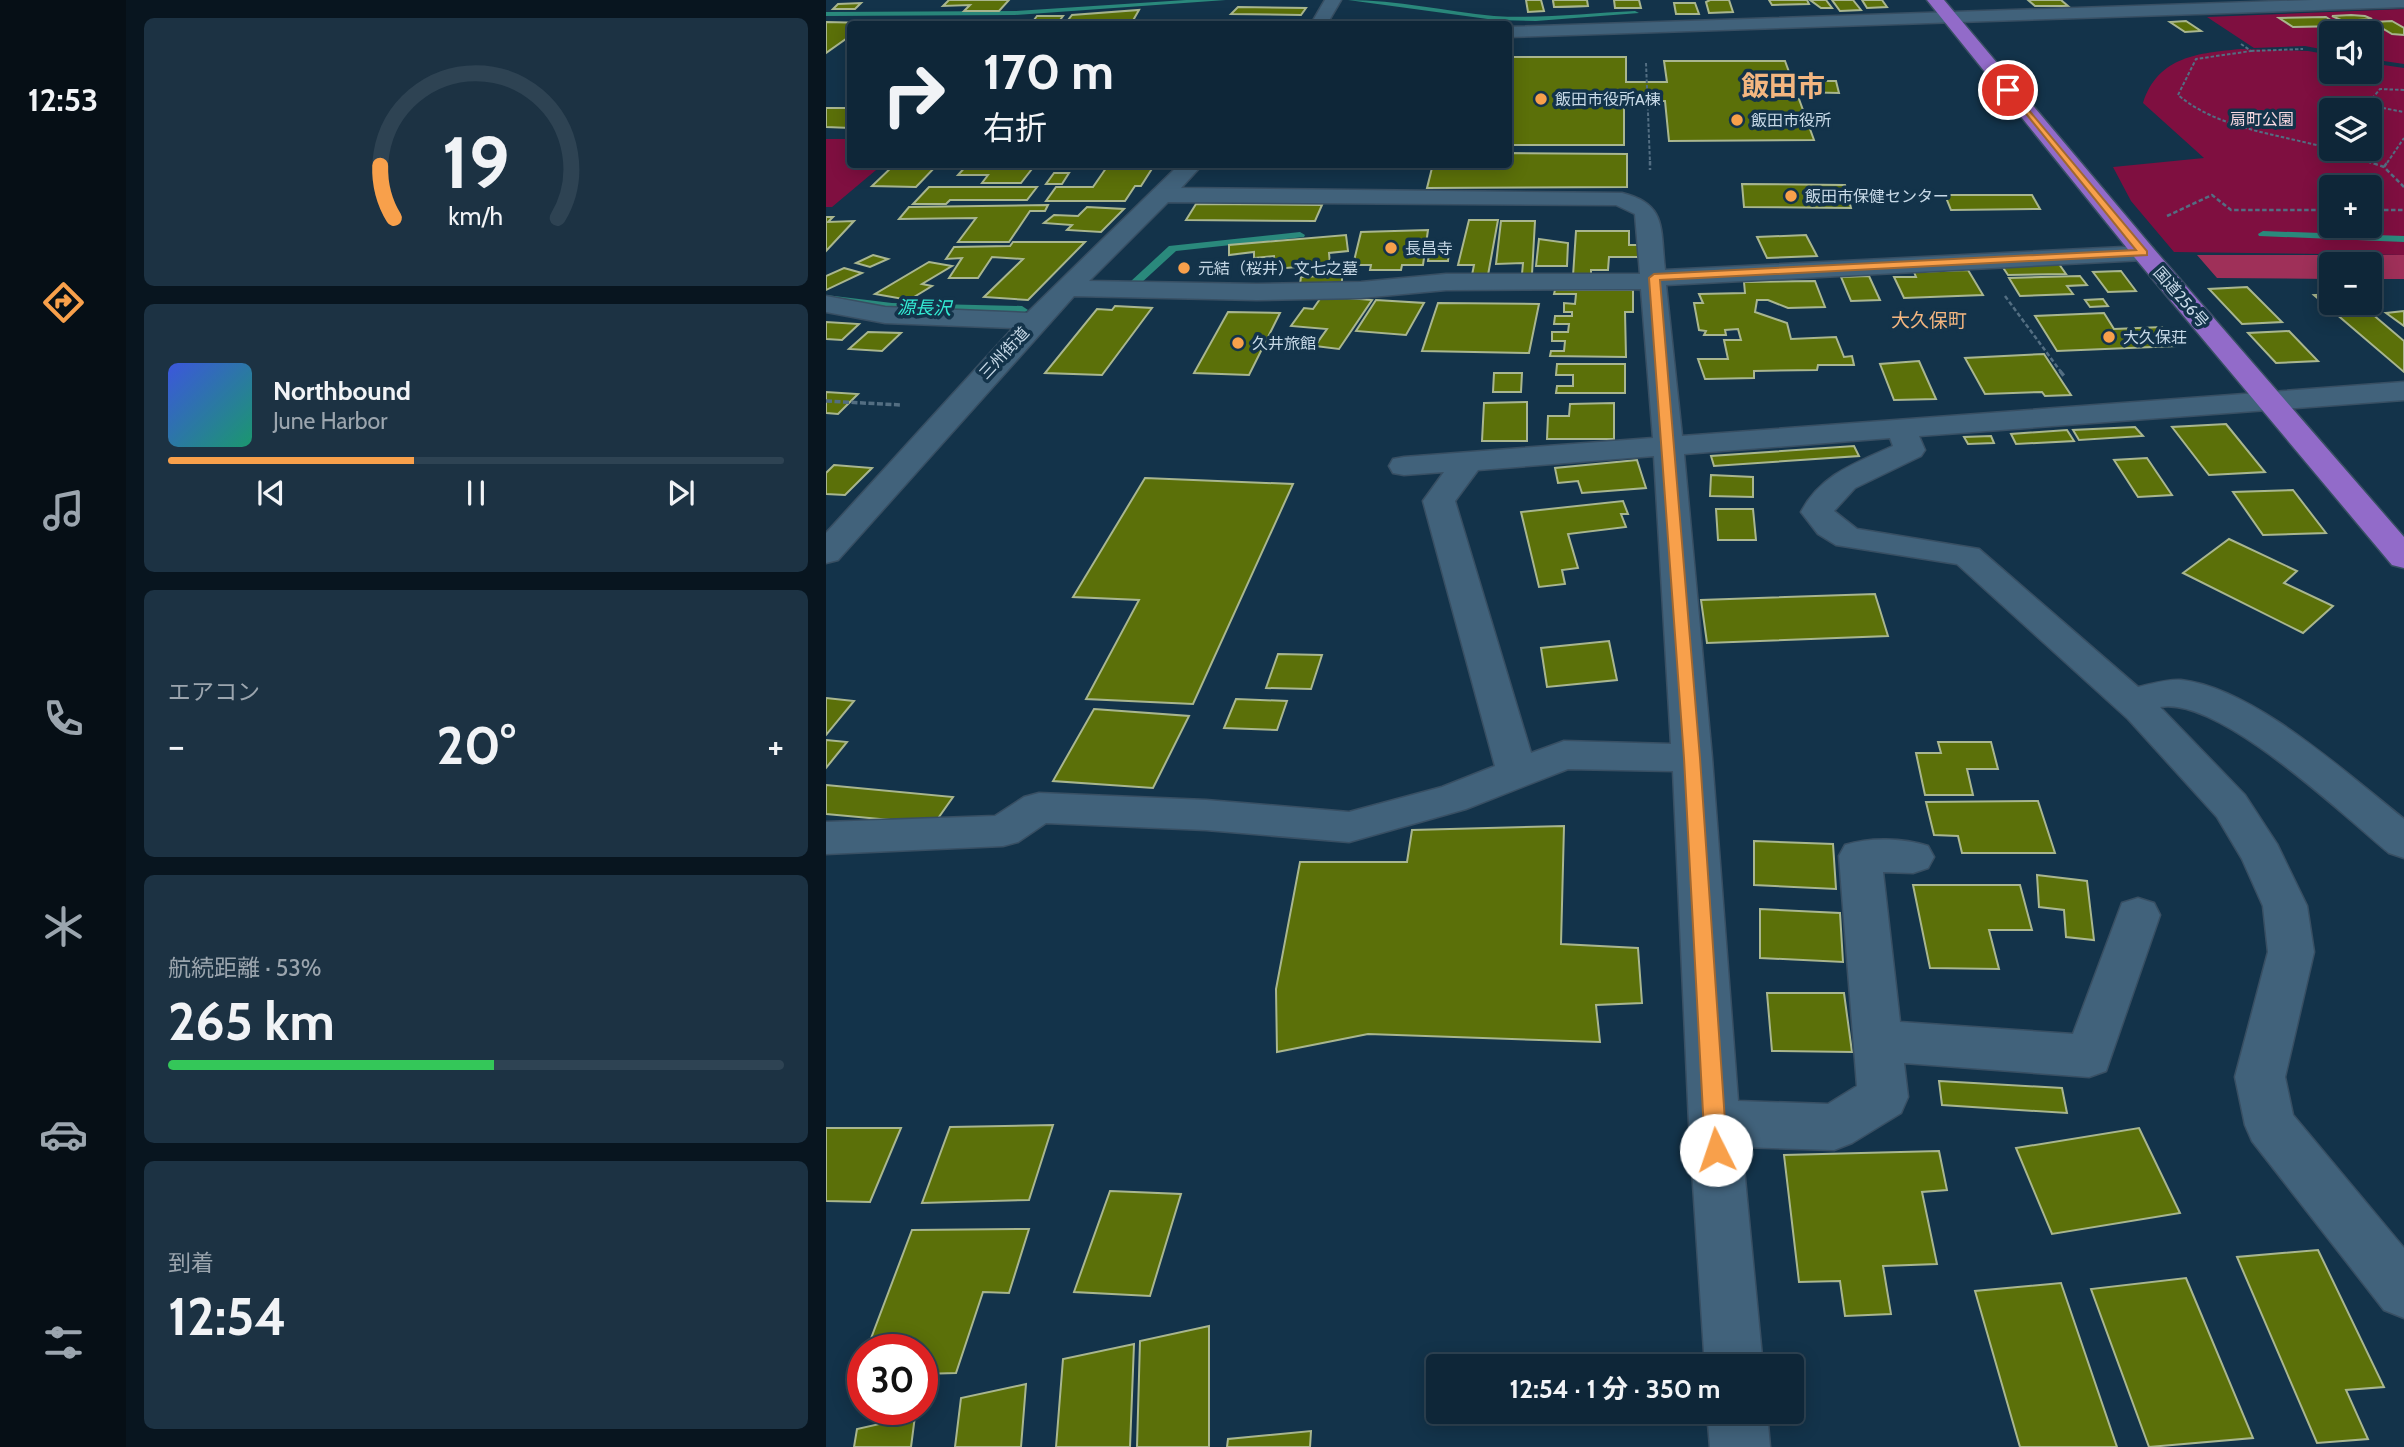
<!DOCTYPE html>
<html lang="ja">
<meta charset="utf-8">
<style>
body{margin:0;font-family:Cabin,"Noto Sans JP",sans-serif;background:#1c3243;color:#f1f3f6;height:100vh;display:flex;flex-direction:column;font-size:26px;white-space:nowrap}
*{box-sizing:border-box;margin:0}
p{font-size:23px;color:#9ba5ae}
.icon{flex:none;width:38px;height:38px;fill:none;stroke:currentColor;stroke-width:2;stroke-linecap:round;stroke-linejoin:round}
.map{position:relative;flex:1;overflow:hidden}
.drawer{display:flex;flex-direction:column;gap:18px;padding:18px;background:#08151f;width:700px}
.drawer>*{flex:none}
.banner{position:absolute;left:21px;top:21px;width:665px;height:147px;border-radius:7px;box-shadow:0 4px 18px #0003,0 0 0 2px #2e4353;background:#0e2638;color:#f1f3f6;overflow:hidden}
.fabs{position:absolute;left:1493px;top:21px;display:grid;gap:14px}
.fabs a{display:grid;place-items:center;width:63px;height:63px;border-radius:7px;background:#0e2638;box-shadow:0 4px 18px #0003,0 0 0 2px #2e4353;font-size:35px}
.speed{position:absolute;left:21px;top:1334px;display:flex;gap:14px;font-size:35px;font-weight:700;text-align:center}
.speed>*{display:grid;place-content:center;width:91px;height:91px;border-radius:50%;background:#0e2638;box-shadow:0 4px 18px #0003,0 0 0 2px #2e4353;line-height:1}
.speed .limit{border:10px solid #d22;background:#fff;color:#111}
.pin{position:absolute;display:grid;place-items:center;width:60px;height:60px;color:#fff;margin:-30px;border:4px solid #fff;border-radius:50%;box-shadow:0 2px 7px #0007}
.me{position:absolute;width:77px;margin:-38px;rotate:356deg;stroke-linejoin:round;filter:drop-shadow(0 0 5px #0008)}
.turn{display:flex;align-items:center;gap:24px;height:147px;padding:0 21px;font-size:32px}
.turn .icon{width:91px;height:91px;stroke-width:2.5}
.turn b{display:block;font-size:49px;line-height:60px}
.big{font-size:52px;font-weight:700;line-height:1.1}
.drawer .tile{flex:1;display:flex;flex-direction:column;justify-content:center;gap:10px;min-width:0;padding:0 24px;border-radius:10px;background:#1c3243}
.drawer .dial{align-items:center;gap:0}
.dial svg{height:182px;overflow:visible;fill:none;stroke:#2e4353;stroke-width:7;stroke-linecap:round;text-anchor:middle}
.dial text{fill:#f1f3f6;stroke:none}
.song{display:flex;align-items:center;gap:21px}
.cover{width:84px;height:84px;border-radius:10px;background:linear-gradient(135deg,hsl(230 70% 55%),hsl(160 70% 35%))}
.played{height:7px;border-radius:4px;background:linear-gradient(90deg,#f8a04b 40%,#2e4353 40%)}
.keys{display:flex;justify-content:space-around;direction:ltr}
.heat{display:flex;justify-content:space-between;align-items:center;font-size:38px;direction:ltr}
.charge{height:10px;border-radius:5px;background:linear-gradient(90deg,#34c759 53%,#2e4353 0)}
.trip{position:absolute;left:600px;top:1354px;width:378px;height:70px;border-radius:7px;background:#0e2638;box-shadow:0 4px 18px #0003,0 0 0 2px #2e4353;font-weight:700;line-height:70px;text-align:center}
main{display:flex;flex:1;min-height:0}
.dock{display:flex;flex-direction:column;width:126px;justify-content:space-around;align-items:center;background:#060f16;color:#9ba5ae}
.dock .icon{width:49px;height:49px}
.dock .active{color:#f8a04b}
.dock b{font-size:32px;color:#f1f3f6}
.map>svg:first-child{display:block}
</style>
<main>
<nav class="dock">
<b>12:53</b>
<svg class="icon active" aria-label="directions" viewBox="0 0 24 24"><path d="M12 3l9 9-9 9-9-9zM9 14v-3h6M13 9l2 2-2 2"/></svg>
<svg class="icon" aria-label="music" viewBox="0 0 24 24"><path d="M9 18V5l10-2v13"/><circle cx="6" cy="18" r="3"/><circle cx="16" cy="16" r="3"/></svg>
<svg class="icon" aria-label="phone" viewBox="0 0 24 24"><path d="M5 4h4l2 5-3 2q2 4 5 5l2-3 5 2v4C11 20 4 13 5 4z"/></svg>
<svg class="icon" aria-label="climate" viewBox="0 0 24 24"><path d="M12 3v18M4 7l16 10M4 17L20 7"/></svg>
<svg class="icon" aria-label="car" viewBox="0 0 24 24"><path d="M5 17H2v-5l4-1 3-4h7l3 4 3 1v5h-3M9 17h6M6 11h13"/><circle cx="7" cy="17" r="2"/><circle cx="17" cy="17" r="2"/></svg>
<svg class="icon" aria-label="filters" viewBox="0 0 24 24"><path d="M4 7h16M4 17h16"/><circle cx="9" cy="7" r="2"/><circle cx="15" cy="17" r="2"/></svg>
</nav>
<section class="drawer">
<div class="tile dial"><svg viewBox="0 0 100 80">
<path d="M14 69A42 42 0 1 1 86 69"/>
<path d="M14 69A42 42 0 0 1 8 46" stroke="#f8a04b"/>
<text x="50" y="56" font-size="32" font-weight="700">19</text>
<text x="50" y="72" font-size="11">km/h</text>
</svg></div>
<div class="tile">
<div class="song"><i class="cover"></i><div><b>Northbound</b><p>June Harbor</p></div></div>
<div class="played"></div>
<div class="keys"><svg class="icon" aria-label="previous" viewBox="0 0 24 24"><path d="M18 5L8 12l10 7zM5 5v14"/></svg><svg class="icon" aria-label="pause" viewBox="0 0 24 24"><path d="M8 5v14M16 5v14"/></svg><svg class="icon" aria-label="next" viewBox="0 0 24 24"><path d="M6 5l10 7-10 7zM19 5v14"/></svg></div>
</div>
<div class="tile"><p>エアコン</p>
<div class="heat"><a>−</a><b class="big">20°</b><a>+</a></div>
</div>
<div class="tile"><p>航続距離 · 53%</p><b class="big">265 km</b><div class="charge"></div></div>
<div class="tile"><p>到着</p><b class="big">12:54</b></div>
</section>
<div class="map">
<svg width="1578" height="1447" viewBox="0 0 1578 1447">
<rect width="100%" height="100%" fill="#13334a"/>
<g fill="#7f0f40" fill-rule="evenodd">
<polygon points="1578,9 1578,64 1544,59 1544,33 1505,33 1505,51 1479,46 1428,48 1381,17"/>
<path d="M1415,49L1482,51L1505,55V72H1544V63L1578,68V255L1348,252L1305,201L1287,167L1378,158L1317,103C1332,56 1373,53 1415,49ZM1505,110H1544V149H1505ZM1505,187H1544V226H1505Z"/>
<polygon points="0,139 24,139 24,164 56,165 6,207 0,207"/>
</g>
<polygon fill="#9f3059" points="1371,255 1578,255 1578,279 1544,279 1544,264 1505,264 1505,279 1391,278"/>
<g fill="none" stroke-linecap="round" stroke-linejoin="round">
<g fill="#2a897c" fill-rule="evenodd">
<polygon points="360,0 400,0 189,15 0,16 0,12 189,11"/>
<path d="M522,0C571,0 619,11 668,16C715,19 762,13 809,11L813,13L710,21L669,20Z"/>
<polygon points="1437,231 1578,236 1578,242 1433,236 1432,234"/>
<polygon points="474,232 479,235 478,237 350,251 314,284 304,282 343,246"/>
<polygon points="0,295 66,303 196,306 202,310 196,314 66,311 0,301"/>
</g>
</g>
<g fill="#5b7009" stroke="#a9b68f" stroke-width="2">
<polygon points="123,0 183,0 173,11 138,11 144,5 117,6"/>
<polygon points="700,0 715,0 718,11 702,12"/>
<polygon points="727,0 760,0 761,6 729,7"/>
<polygon points="727,0 761,0 762,6 728,7"/>
<polygon points="788,0 813,0 815,8 789,8"/>
<polygon points="884,0 903,0 907,12 883,13 880,2"/>
<polygon points="943,0 981,0 983,4 946,5"/>
<polygon points="984,0 1000,0 1006,8 995,8"/>
<polygon points="1006,0 1027,0 1035,10 1014,11"/>
<polygon points="1036,0 1056,0 1061,7 1041,8"/>
<polygon points="1202,0 1235,0 1242,6 1209,6"/>
<polygon points="35,3 29,9 7,9 12,4"/>
<polygon points="848,3 869,3 873,14 850,14"/>
<polygon points="412,7 480,8 475,15 405,14"/>
<polygon points="313,10 305,24 239,24 246,15"/>
<polygon points="1525,15 1539,16 1546,19 1517,21 1506,16"/>
<polygon points="211,16 237,16 231,24 205,24"/>
<polygon points="1500,17 1514,26 1467,27 1453,18"/>
<polygon points="387,21 442,22 440,24 385,24"/>
<polygon points="1360,21 1375,31 1359,32 1344,22"/>
<polygon points="1566,21 1578,28 1578,35 1566,34 1546,22"/>
<polygon points="0,22 43,23 24,24 24,36 0,53"/>
<polygon points="682,57 800,57 800,82 841,82 838,61 959,61 988,140 843,141 839,101 798,101 798,145 682,145"/>
<polygon points="968,81 1010,81 1013,93 970,92"/>
<polygon points="0,108 24,108 24,128 0,127"/>
<polygon points="682,153 801,154 801,187 601,188 607,164 682,164"/>
<polygon points="69,164 112,164 90,187 46,186"/>
<polygon points="142,164 245,164 241,169 206,169 195,183 156,183 162,175 132,175"/>
<polygon points="283,164 329,164 315,186 309,186 299,201 220,201 230,187 267,187"/>
<polygon points="228,173 243,173 236,184 220,184"/>
<polygon points="916,184 1019,185 1025,208 918,207"/>
<polygon points="103,187 211,187 201,200 124,200 120,204 87,204"/>
<polygon points="1119,195 1206,195 1214,209 1125,210"/>
<polygon points="370,204 496,205 489,221 360,220"/>
<polygon points="222,205 219,211 204,211 183,242 132,242 150,218 73,219 83,207"/>
<polygon points="261,207 298,209 275,232 241,230 246,225 218,223 228,215 252,216"/>
<polygon points="0,217 7,217 2,222 28,221 0,251"/>
<polygon points="643,220 672,220 662,275 646,275 648,265 632,265"/>
<polygon points="675,221 709,221 706,274 696,274 697,263 670,264"/>
<polygon points="602,230 597,265 576,265 575,270 544,270 545,265 527,265 535,232"/>
<polygon points="750,231 803,231 803,245 814,245 814,257 783,257 782,270 765,270 765,276 747,276"/>
<polygon points="520,235 522,251 503,253 504,264 449,269 448,256 428,258 428,252 403,255 403,245"/>
<polygon points="980,235 991,256 941,258 931,237"/>
<polygon points="713,239 742,243 741,266 710,266"/>
<polygon points="605,241 624,241 622,261 602,261"/>
<polygon points="187,242 259,242 202,300 158,297 197,259 166,257 152,278 123,278 136,258 120,259 128,247 184,246"/>
<polygon points="47,255 62,259 44,267 30,263"/>
<polygon points="103,262 126,266 96,284 106,286 83,300 49,294"/>
<polygon points="1233,264 1240,274 1182,275 1176,266"/>
<polygon points="18,268 36,273 0,290 0,276"/>
<polygon points="1142,270 1157,295 1078,298 1068,277 1090,277 1088,272"/>
<polygon points="1295,271 1310,291 1282,292 1267,272"/>
<polygon points="516,275 516,282 474,284 475,277"/>
<polygon points="1043,276 1054,300 1025,301 1015,277"/>
<polygon points="1254,276 1261,285 1241,286 1247,294 1194,296 1183,278"/>
<polygon points="989,281 999,307 962,308 942,300 931,300 929,312 961,323 965,339 1010,337 1018,357 1026,356 1028,365 992,365 991,370 928,371 928,378 879,379 872,359 902,359 898,340 915,340 912,329 899,330 900,335 878,335 880,331 873,330 868,303 877,303 873,294 919,293 918,282"/>
<polygon points="1421,287 1456,322 1416,324 1383,289"/>
<polygon points="729,290 807,290 807,312 799,312 800,357 724,356 725,351 738,351 739,341 726,341 726,332 742,332 743,324 728,324 729,316 746,316 746,312 738,312 738,303 749,304 750,294 728,294"/>
<polygon points="1505,294 1505,303 1542,303 1552,312 1545,313 1578,341 1578,372 1488,295"/>
<polygon points="496,296 546,300 513,349 489,346 501,329 465,326 478,308 487,309"/>
<polygon points="1277,299 1282,306 1264,307 1259,300"/>
<polygon points="550,300 598,303 580,335 530,331"/>
<polygon points="612,303 713,304 703,353 596,351"/>
<polygon points="289,306 326,308 276,375 219,373 271,309 286,310"/>
<polygon points="1578,311 1578,326 1560,313"/>
<polygon points="402,312 454,313 423,375 368,373"/>
<polygon points="1278,313 1288,329 1336,327 1350,346 1231,351 1209,316"/>
<polygon points="0,322 33,324 16,340 0,339"/>
<polygon points="1463,331 1492,361 1450,363 1422,333"/>
<polygon points="42,332 75,333 56,351 23,349"/>
<polygon points="1218,354 1245,395 1219,396 1216,392 1159,394 1139,358"/>
<polygon points="1093,361 1110,399 1068,400 1054,364"/>
<polygon points="731,364 799,364 799,393 730,393 731,386 747,386 747,375 730,375"/>
<polygon points="668,373 696,373 695,392 667,392"/>
<polygon points="0,392 32,394 12,414 0,413"/>
<polygon points="701,402 701,441 656,441 658,403"/>
<polygon points="788,403 788,439 721,439 722,416 743,416 744,404"/>
<polygon points="1400,424 1439,472 1383,475 1346,427"/>
<polygon points="1309,427 1317,436 1253,440 1247,430"/>
<polygon points="1241,430 1248,441 1190,444 1185,434"/>
<polygon points="1165,436 1168,443 1142,444 1138,437"/>
<polygon points="1028,446 1033,456 888,466 885,456"/>
<polygon points="1321,458 1346,495 1312,497 1288,460"/>
<polygon points="811,460 820,488 756,493 752,481 732,483 729,468"/>
<polygon points="8,465 46,468 19,495 0,494 0,473"/>
<polygon points="885,475 927,477 927,497 884,496"/>
<polygon points="319,478 467,484 367,704 260,699 313,600 247,597"/>
<polygon points="1467,490 1500,533 1437,535 1407,492"/>
<polygon points="797,501 802,514 795,514 800,527 742,534 752,568 736,570 739,584 713,587 695,512"/>
<polygon points="890,509 927,509 930,540 892,540"/>
<polygon points="1403,539 1471,571 1458,583 1507,606 1477,633 1357,573"/>
<polygon points="1049,594 1062,636 881,643 875,600"/>
<polygon points="783,641 791,680 721,687 715,648"/>
<polygon points="452,654 496,655 485,689 440,688"/>
<polygon points="0,698 28,701 0,735"/>
<polygon points="410,699 461,701 451,730 398,728"/>
<polygon points="268,709 363,716 327,788 227,781"/>
<polygon points="0,740 21,742 0,768"/>
<polygon points="1112,742 1165,742 1172,769 1141,769 1147,795 1099,795 1090,753 1115,753"/>
<polygon points="0,785 127,797 108,824 0,814"/>
<polygon points="1212,801 1229,853 1136,853 1132,836 1108,835 1100,802"/>
<polygon points="738,826 735,944 812,948 816,1003 770,1005 774,1042 542,1034 451,1052 450,989 474,862 581,862 586,830"/>
<polygon points="928,841 1007,844 1010,889 928,885"/>
<polygon points="1211,875 1261,881 1268,940 1240,937 1238,910 1213,907"/>
<polygon points="1087,885 1194,885 1206,930 1163,930 1173,969 1104,968"/>
<polygon points="934,909 1014,913 1017,962 934,958"/>
<polygon points="941,993 1018,993 1026,1052 946,1051"/>
<polygon points="1113,1081 1236,1088 1241,1113 1116,1105"/>
<polygon points="227,1125 203,1200 96,1203 124,1127"/>
<polygon points="0,1128 75,1128 44,1202 0,1201"/>
<polygon points="1313,1128 1354,1213 1226,1234 1190,1148"/>
<polygon points="1113,1151 1121,1190 1096,1192 1111,1264 1057,1266 1065,1314 1019,1316 1014,1281 973,1282 958,1155"/>
<polygon points="284,1191 355,1194 324,1296 248,1292"/>
<polygon points="203,1229 183,1293 157,1292 130,1373 96,1374 96,1349 41,1349 86,1230"/>
<polygon points="1492,1250 1558,1387 1520,1390 1542,1439 1491,1443 1411,1257"/>
<polygon points="1360,1278 1427,1438 1323,1447 1265,1289"/>
<polygon points="1235,1283 1291,1447 1194,1447 1149,1291"/>
<polygon points="383,1326 383,1447 311,1447 314,1341"/>
<polygon points="308,1344 304,1447 230,1447 237,1359"/>
<polygon points="200,1384 195,1447 129,1447 135,1398"/>
<polygon points="89,1416 85,1447 28,1447 31,1429"/>
<polygon points="485,1431 484,1447 401,1447 402,1439"/>
</g>
<g fill="none" stroke-linecap="round" stroke-linejoin="round">
<g stroke="#384f63" stroke-width="3">
<g id="minor">
<polygon points="499,0 515,0 501,24 485,24"/>
<polygon points="1487,0 1578,0 1578,7 682,37 682,27"/>
<path d="M354,164H377L355,188L796,193C842,204 834,230 839,270L1318,246L1327,248L1330,253L1327,258L1318,260L840,285L856,436L1578,382V400L1093,436L1099,450L1095,456L1029,488L1008,511L1031,529L1153,549L1312,687C1326,684 1341,679 1355,680C1428,688 1521,774 1578,819V858L1563,853C1517,815 1393,696 1334,707L1419,795L1451,844L1481,906L1488,952L1459,1077L1467,1115L1578,1248V1318L1558,1310L1426,1141L1419,1125L1409,1077L1442,952L1437,906L1416,859L1391,817L1302,719L1131,564L1010,545L992,534L975,512C995,474 1030,463 1067,446L1064,438L858,454L886,758L912,1101L1002,1104L1031,1086L1013,856L1019,845C1044,837 1077,838 1102,846L1108,857L1102,868L1087,873L1057,872L1074,1022L1247,1034L1296,903L1312,898L1328,903L1334,915L1280,1071L1263,1077L1078,1063L1082,1097L1075,1113L1026,1143L1008,1150L916,1147L937,1367H879L863,1123L847,771L742,769L640,809L523,842L380,830L220,823L192,842L177,846L0,854V822L169,816L198,797L213,793L380,800L523,812L616,787L669,766L597,501L618,472L578,475L567,473L563,466L567,459L578,457L827,438L815,289L620,290L535,298L431,300L248,296L12,560L0,563V533L187,328L59,323L0,312V296L59,307L201,313ZM342,202L790,205L809,214L814,274H620L535,282L431,284L263,281ZM828,456L845,744L738,741L705,753L629,501L652,470Z"/>
<polygon points="881,1412 941,1412 944,1447 884,1447"/>
</g>
</g>
<g stroke="#384f63" stroke-width="3">
<polygon id="highway" points="1101,0 1118,0 1327,248 1578,537 1578,568 1566,565 1309,258"/>
</g>
<g stroke="#536e82" stroke-width="2" stroke-dasharray="3.5 2" stroke-linecap="butt">
<path d="M1415,44L1425,51L1370,59L1352,95C1394,130 1454,134 1505,149"/>
<polyline points="1425,51 1477,49"/>
<polyline points="820,63 824,163"/>
<polyline points="1578,90 1554,89 1541,105 1578,112"/>
<polyline points="1505,149 1546,163"/>
<polyline points="1561,163 1578,138"/>
</g>
<g stroke="#536e82" stroke-width="2.5" stroke-dasharray="4.5 2.5" stroke-linecap="butt">
<polyline points="824,161 824,170"/>
<polyline points="1541,161 1558,167 1578,187"/>
<polyline points="1558,167 1562,161"/>
<polyline points="1544,210 1578,210"/>
<polyline points="1341,216 1386,195 1405,210 1505,210"/>
<polyline points="1179,296 1235,372"/>
</g>
<g stroke="#536e82" stroke-width="3.5" stroke-dasharray="6 2.5" stroke-linecap="butt">
<polyline points="1234,371 1238,376"/>
<polyline points="0,401 75,405"/>
</g>
<use href="#minor" fill="#41627b" fill-rule="evenodd"/>
<use href="#highway" fill="#926bc9" fill-rule="evenodd"/>
</g>
<polygon fill="#f8a04b" stroke="#a16831" stroke-width="2" points="1180,89 1185,89 1321,251 1321,255 834,280 874,758 901,1150 898,1157 890,1160 883,1157 879,1150 858,758 823,278 828,274 1310,250"/>
<g fill="#f8a04b" stroke="#13334a" stroke-width="2.5">
<circle cx="715" cy="99" r="7"/>
<circle cx="911" cy="120" r="7"/>
<circle cx="965" cy="196" r="7"/>
<circle cx="565" cy="248" r="7"/>
<circle cx="358" cy="268" r="7"/>
<circle cx="1283" cy="337" r="7"/>
<circle cx="412" cy="343" r="7"/>
</g>
<g text-anchor="middle" dominant-baseline="central" stroke-width="7" stroke-linejoin="round" paint-order="stroke">
<g font-size="16" fill="#c7d9e7" stroke="#13334a" text-anchor="start">
<text x="729" y="99">飯田市役所A棟</text>
<text x="925" y="120">飯田市役所</text>
<text x="979" y="196">飯田市保健センター</text>
<text x="579" y="248">長昌寺</text>
<text x="372" y="268">元結（桜井）文七之墓</text>
<text x="1297" y="337">大久保荘</text>
<text x="426" y="343">久井旅館</text>
</g>
<g font-size="16" fill="#f9d9e1" stroke="#13334a">
<text x="1436" y="119">扇町公園</text>
</g>
<g font-size="16" fill="#c7d9e7" stroke="#13334a">
<text transform="translate(1355 297) rotate(49)">国道256号</text>
<text transform="translate(178 353) rotate(-47)">三州街道</text>
</g>
<g font-size="18" font-style="italic" fill="#33ebd4" stroke="#13334a">
<text transform="translate(98 308) rotate(1)">源長沢</text>
</g>
<g font-size="19" fill="#f3b680" stroke="#13334a">
<text x="1103" y="320">大久保町</text>
</g>
<g font-size="28" font-weight="bold" fill="#f3b680" stroke="#13334a">
<text x="957" y="86">飯田市</text>
</g>
</g>
</svg>
<div class="fabs">
<a><svg class="icon" aria-label="sound" viewBox="0 0 24 24"><path d="M4 9h4l5-4v14l-5-4H4zM17 9q2 3 0 6"/></svg></a>
<a><svg class="icon" aria-label="layers" viewBox="0 0 24 24"><path d="M12 4l9 5-9 5-9-5zM3 14l9 5 9-5"/></svg></a>
<a>+</a>
<a>−</a>
</div>
<div class="speed"><div class="limit">30</div></div>
<div class="pin" style="left:1182px;top:90px;background:#d93025"><svg class="icon" aria-label="arrive" viewBox="0 0 24 24"><path d="M6 21V4h12l-3 4 3 4H6"/></svg></div>
<svg class="me" style="left:890px;top:1150px" viewBox="-20 -20 40 40"><circle r="19" fill="#fff"/><path d="M0-13L10 11 0 6-10 11z" fill="#f8a04b"/></svg>
<div class="trip">12:54 · 1 分 · 350 m</div>
<div class="banner">
<div class="turn"><svg class="icon" aria-label="right" viewBox="0 0 24 24"><path d="M7 20v-9h11M14 6l5 5-5 5"/></svg><div><b>170 m</b>右折</div></div>
</div>
</div>
</main>
